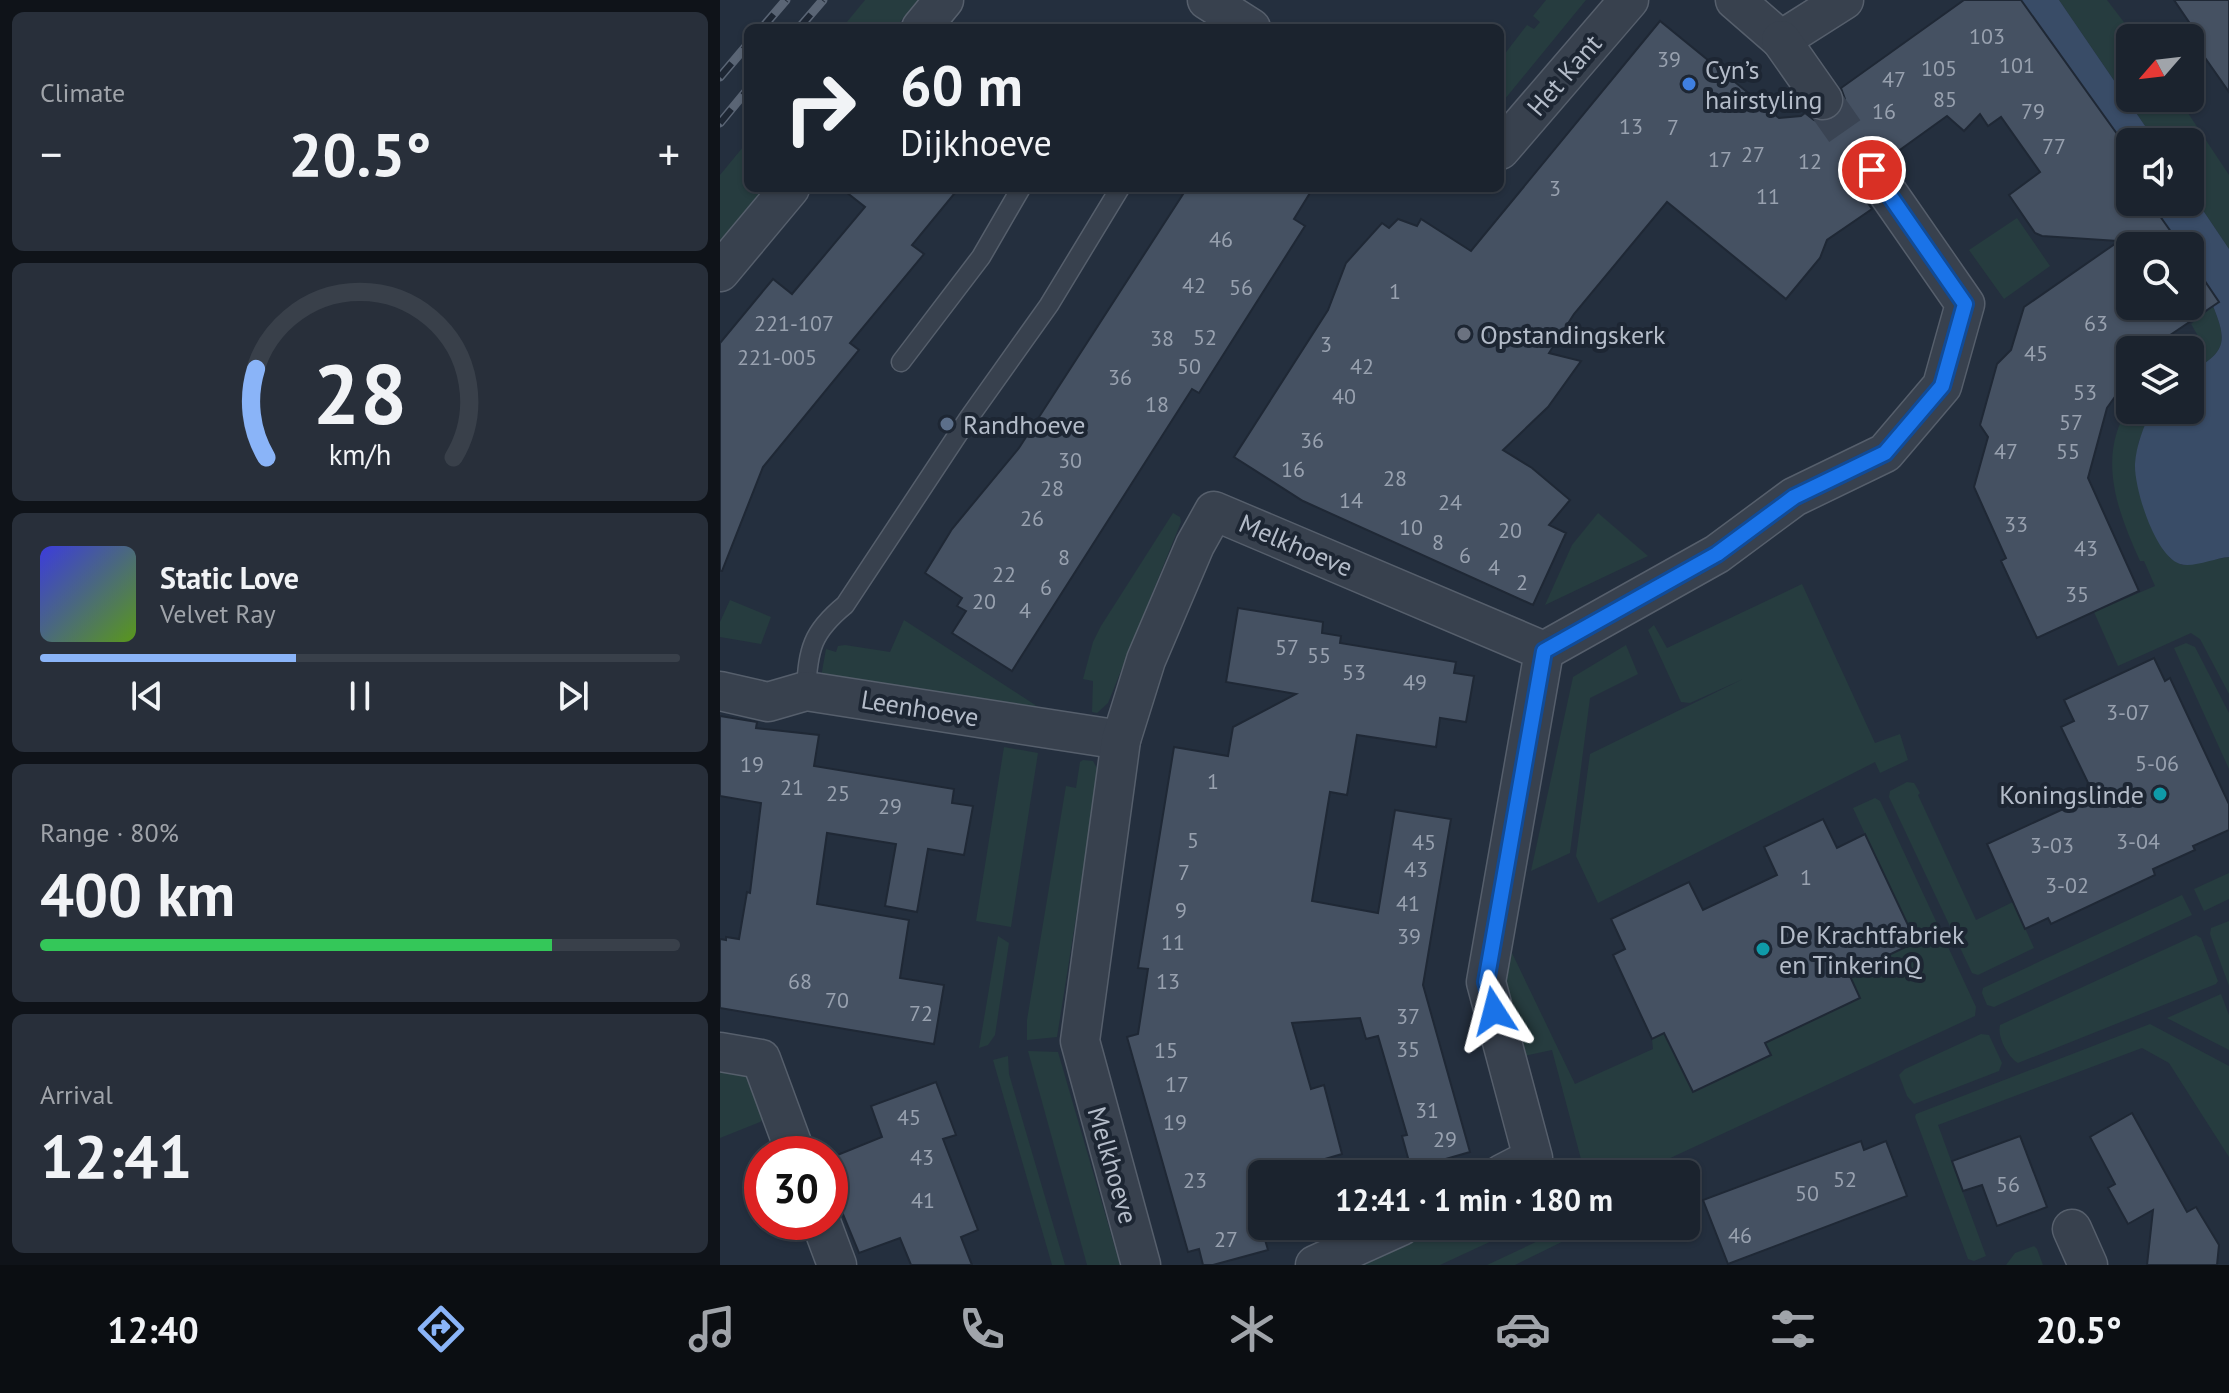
<!DOCTYPE html>
<meta charset="utf-8">
<style>
body{margin:0;font-family:"PT Sans",sans-serif;background:#282f3a;color:#f1f3f6;height:100vh;display:flex;flex-direction:column;font-size:30px;white-space:nowrap}
*{box-sizing:border-box;margin:0}
p{font-size:26px;color:#a0a4aa}
.icon{flex:none;width:44px;height:44px;fill:none;stroke:currentColor;stroke-width:2;stroke-linecap:round;stroke-linejoin:round}
.map{position:relative;flex:1;overflow:hidden}
.side{display:flex;flex-direction:column;gap:12px;padding:12px;background:#0f1319;width:720px}
.side>*{flex:none}
.guide{position:absolute;left:24px;top:24px;width:760px;height:168px;border-radius:12px;box-shadow:0 2px 6px #0004,0 0 0 2px #39404a;background:#1b232e;color:#f1f3f6;overflow:hidden}
.needle{width:52px;rotate:242deg}
.buttons{position:absolute;left:1396px;top:24px;display:grid;gap:16px}
.buttons a{display:grid;place-items:center;width:88px;height:88px;border-radius:12px;background:#1b232e;box-shadow:0 2px 6px #0004,0 0 0 2px #39404a;font-size:40px}
.speed{position:absolute;left:24px;top:1136px;display:flex;gap:16px;font-size:40px;font-weight:700;text-align:center}
.speed>*{display:grid;place-content:center;width:104px;height:104px;border-radius:50%;background:#1b232e;box-shadow:0 2px 6px #0004,0 0 0 2px #39404a;line-height:1}
.speed .limit{border:12px solid #d22;background:#fff;color:#111}
.pin{position:absolute;display:grid;place-items:center;width:68px;height:68px;color:#fff;margin:-34px;border:4px solid #fff;border-radius:50%;box-shadow:0 2px 8px #0007}
.me{position:absolute;width:88px;margin:-44px;rotate:351deg;stroke-linejoin:round;filter:drop-shadow(0 0 6px #0008)}
.turn{display:flex;align-items:center;gap:28px;height:168px;padding:0 24px;font-size:36px}
.turn .icon{width:104px;height:104px;stroke-width:2.5}
.turn b{display:block;font-size:56px;line-height:68px}
.big{font-size:60px;font-weight:800;line-height:1.1}
.side .card{flex:1;display:flex;flex-direction:column;justify-content:center;gap:12px;min-width:0;padding:0 28px;border-radius:12px;background:#282f3a}
.side .dial{align-items:center;gap:0}
.dial svg{height:208px;overflow:visible;fill:none;stroke:#39404a;stroke-width:7;stroke-linecap:round;text-anchor:middle}
.dial text{fill:#f1f3f6;stroke:none}
.song{display:flex;align-items:center;gap:24px}
.cover{width:96px;height:96px;border-radius:12px;background:linear-gradient(135deg,hsl(240 70% 55%),hsl(90 70% 35%))}
.played{height:8px;border-radius:4px;background:linear-gradient(90deg,#8ab4f8 40%,#39404a 40%)}
.keys{display:flex;justify-content:space-around;direction:ltr}
.heat{display:flex;justify-content:space-between;align-items:center;font-size:44px;direction:ltr}
.charge{height:12px;border-radius:6px;background:linear-gradient(90deg,#34c759 80%,#39404a 0)}
.trip{position:absolute;left:528px;top:1160px;width:452px;height:80px;border-radius:12px;background:#1b232e;box-shadow:0 2px 6px #0004,0 0 0 2px #39404a;font-weight:800;line-height:80px;text-align:center}
.tabs{display:flex;height:128px;justify-content:space-around;align-items:center;background:#0b0e12;color:#a0a4aa}
.tabs .icon{width:56px;height:56px}
.tabs .on{color:#8ab4f8}
.tabs b{font-size:36px;color:#f1f3f6}
main{display:flex;flex:1;min-height:0}
.map>svg:first-child{display:block}
</style>
<main>
<section class="side">
<div class="card"><p>Climate</p>
<div class="heat"><a>−</a><b class="big">20.5°</b><a>+</a></div>
</div>
<div class="card dial"><svg viewBox="0 0 100 80">
<path d="M14 69A42 42 0 1 1 86 69"/>
<path d="M14 69A42 42 0 0 1 10 35" stroke="#8ab4f8"/>
<text x="50" y="56" font-size="32" font-weight="700">28</text>
<text x="50" y="72" font-size="11">km/h</text>
</svg></div>
<div class="card">
<div class="song"><i class="cover"></i><div><b>Static Love</b><p>Velvet Ray</p></div></div>
<div class="played"></div>
<div class="keys"><svg class="icon" aria-label="previous" viewBox="0 0 24 24"><path d="M18 5L8 12l10 7zM5 5v14"/></svg><svg class="icon" aria-label="pause" viewBox="0 0 24 24"><path d="M8 5v14M16 5v14"/></svg><svg class="icon" aria-label="next" viewBox="0 0 24 24"><path d="M6 5l10 7-10 7zM19 5v14"/></svg></div>
</div>
<div class="card"><p>Range · 80%</p><b class="big">400 km</b><div class="charge"></div></div>
<div class="card"><p>Arrival</p><b class="big">12:41</b></div>
</section>
<div class="map">
<svg width="1509" height="1265" viewBox="0 0 1509 1265">
<rect width="100%" height="100%" fill="#242f3e"/>
<g fill="#263c3f">
<polygon points="145,0 198,0 175,28 122,28"/>
<polygon points="826,0 866,0 780,105 780,76 784,71 780,66 780,60 807,25 814,29 820,22 813,16"/>
<polygon points="1339,0 1387,0 1416,38 1410,38 1410,98 1458,98 1509,175 1509,249 1470,191 1470,142 1436,142"/>
<polygon points="28,141 28,188 45,188 0,243 0,175"/>
<polygon points="1297,218 1330,266 1284,299 1249,250"/>
<path d="M1493,306C1509,345 1504,352 1470,373V350H1458L1478,336L1471,324Z"/>
<path d="M1410,405V410H1431L1418,444L1436,535L1450,558L1462,565L1509,557V694L1480,639L1471,633L1398,666L1374,612L1435,586L1424,561H1420C1397,510 1376,456 1410,405Z"/>
<polygon points="453,513 460,517 461,522 388,703 377,713 372,712 373,681 363,679 373,642 381,626"/>
<polygon points="878,513 928,556 825,605 852,545"/>
<polygon points="1082,584 1155,743 1180,734 1188,760 1160,773 1155,762 878,903 856,856 870,754 1023,679 970,703 961,702 928,630 934,625 947,648"/>
<polygon points="10,600 51,617 41,644 0,637 0,622"/>
<polygon points="184,620 323,710 101,677 106,649 116,652 118,646 125,645 170,652"/>
<polygon points="1466,643 1475,647 1509,713 1509,769 1454,648"/>
<polygon points="906,645 918,674 870,698 850,853 811,871 853,677"/>
<polygon points="284,747 318,753 291,927 256,921"/>
<polygon points="363,760 373,761 379,772 337,1037 307,1040 307,1020 346,786 356,788 360,762"/>
<polygon points="1187,782 1194,783 1200,793 1198,795 1256,920 1293,902 1314,948 1258,975 1252,973 1169,797 1170,791"/>
<polygon points="1155,798 1160,801 1256,1007 1255,1016 916,1174 849,1174 851,1170 862,1163 832,1050 804,1056 784,981 792,953 855,1084 933,1049 932,1039 947,1031 949,1043 973,1092 1050,1056 1040,1033 1063,1035 1140,998 1124,964 1195,942 1133,808"/>
<polygon points="1509,873 1509,899 1484,911 1474,889"/>
<polygon points="1462,895 1472,915 1274,1007 1267,1005 1262,993 1263,988"/>
<polygon points="1509,921 1509,986 1490,934 1491,928"/>
<path d="M1476,935L1481,938L1498,981L1496,984L1298,1063C1288,1057 1277,1037 1280,1025Z"/>
<polygon points="278,936 289,943 275,1035 268,1045 259,1048"/>
<polygon points="1501,994 1509,1015 1509,1050 1447,1018"/>
<polygon points="1430,1024 1509,1066 1509,1157 1449,1063 1422,1048 1218,1125 1266,1256 1254,1261 1248,1259 1195,1117 1196,1114"/>
<polygon points="1261,1034 1269,1035 1282,1063 1279,1071 1194,1104 1187,1096 1179,1075 1185,1069"/>
<polygon points="308,1051 338,1052 400,1265 367,1265"/>
<polygon points="288,1056 289,1074 345,1265 332,1265 273,1060"/>
<polygon points="0,1066 26,1073 45,1117 40,1122 0,1138"/>
<polygon points="725,1226 804,1226 720,1265 642,1265"/>
<polygon points="850,1226 860,1226 860,1233 795,1265 767,1265"/>
<polygon points="1314,1246 1317,1249 1323,1265 1286,1265 1295,1253"/>
</g>
<g fill="#394c67">
<polygon points="1301,0 1339,0 1436,142 1410,142 1410,152"/>
<path d="M1470,191L1509,249V557C1495,558 1473,568 1460,564C1435,556 1414,488 1415,464C1416,445 1424,427 1431,410H1470V373C1504,352 1509,345 1493,306L1499,302L1470,259V246H1461L1430,202H1470Z"/>
</g>
<g fill="#455162" stroke="#1f2835" stroke-width="2">
<polygon points="1244,0 1301,0 1410,152 1410,202 1430,202 1461,246 1410,246 1410,306 1470,306 1470,259 1499,302 1428,350 1410,350 1410,362 1396,372 1407,380 1387,408 1368,478 1419,591 1317,638 1281,561 1286,558 1254,487 1268,437 1260,425 1277,364 1291,350 1304,307 1399,241 1322,236 1315,233 1289,195 1320,172 1281,117 1268,126 1260,114 1244,131 1227,116 1170,157 1162,151 1151,148 1139,152 1132,161 1130,173 1134,183 1152,209 1107,240 1100,258 1066,299 947,202 854,314 829,353 861,361 828,407 783,450 812,468 850,500 829,525 846,533 813,605 583,501 514,457 608,310 626,263 662,223 669,228 678,219 697,226 701,219 751,251 940,21 1059,118 1081,116 1085,113 1094,120 1104,122 1115,118 1123,110 1125,99 1121,88"/>
<polygon points="1454,0 1509,0 1509,92 1467,32 1473,28"/>
<polygon points="121,188 239,188 192,245 204,254 130,343 139,350 43,467 2,571 0,571 0,343 53,279 72,294 145,207"/>
<polygon points="467,188 593,188 574,219 585,226 479,393 472,389 292,671 232,633 246,611 237,606 242,598 205,573 232,529 299,448"/>
<polygon points="518,608 603,622 602,633 621,636 620,643 736,662 734,673 754,676 746,722 720,718 716,747 637,735 627,795 610,792 592,901 658,913 675,810 731,819 703,985 750,1152 691,1169 682,1136 687,1135 658,1036 646,1039 640,1018 572,1023 591,1089 604,1085 622,1154 554,1174 542,1174 542,1229 548,1250 493,1265 483,1265 479,1249 468,1252 407,1037 418,1034 428,969 418,968 454,747 508,756 513,727 576,694 506,682"/>
<polygon points="1434,658 1445,681 1450,678 1509,804 1509,830 1473,846 1475,850 1433,869 1435,875 1331,924 1328,918 1305,929 1267,844 1374,795 1341,727 1354,721 1344,700"/>
<polygon points="0,716 37,722 36,728 99,735 94,766 234,789 232,803 253,806 244,855 208,849 197,912 165,906 176,844 107,833 97,904 189,920 180,978 224,985 214,1044 0,1008 0,939 6,940 6,937 19,939 27,892 30,893 41,803 0,796"/>
<polygon points="1103,819 1117,848 1145,834 1196,942 1129,974 1140,998 1045,1043 1051,1055 973,1092 944,1033 932,1039 893,955 905,949 891,919 969,882 983,910 1057,875 1044,847"/>
<polygon points="216,1082 236,1135 223,1139 258,1230 241,1237 252,1265 191,1265 180,1238 139,1253 110,1183 110,1158 162,1137 151,1106"/>
<polygon points="1412,1113 1467,1212 1476,1207 1499,1245 1497,1265 1427,1265 1433,1210 1408,1224 1388,1188 1395,1184 1370,1137"/>
<polygon points="1300,1136 1327,1207 1277,1226 1262,1185 1243,1191 1232,1161"/>
<polygon points="1141,1141 1144,1150 1166,1141 1187,1196 1008,1264 983,1200"/>
</g>
<g fill="none" stroke-linecap="round" stroke-linejoin="round">
<polyline stroke="#3a4453" stroke-width="38" stroke-dasharray="38 19" stroke-linecap="butt" points="1103,100 1152,170"/>
<g stroke="#565f6c" stroke-width="21">
<g id="lane">
<polyline points="181,362 261,257 301,188"/>
<path d="M86,691C88,649 92,632 125,605L248,419L329,305L400,188"/>
</g>
</g>
<g stroke="#565f6c" stroke-width="41">
<g id="street">
<polyline points="487,0 531,28"/>
<polyline points="1015,0 1061,40 1124,0"/>
<polyline points="201,28 224,0"/>
<polyline points="1061,40 1103,100"/>
<polyline points="780,150 909,0"/>
<polyline points="0,272 70,188"/>
<polyline points="824,651 997,554 1074,497 1165,453 1222,386 1245,304 1152,170"/>
<polyline points="0,691 48,702 86,691 401,740"/>
<polyline points="0,1052 41,1059 76,1154"/>
<polyline points="101,1222 117,1265"/>
<polyline points="1352,1229 1368,1265"/>
<polyline points="421,1265 360,1041 401,740 426,660 475,545 494,511 824,651 766,982 813,1158 782,1174"/>
<polyline points="595,1265 681,1226"/>
</g>
</g>
<use href="#lane" stroke="#38414e" stroke-width="18"/>
<use href="#street" stroke="#38414e" stroke-width="38"/>
<g stroke="#5a6575" stroke-width="9">
<g id="rail">
<polyline points="42,28 66,0"/>
<polyline points="79,28 103,0"/>
<polyline points="0,77 28,44"/>
<polyline points="0,123 28,89"/>
</g>
</g>
<use href="#rail" stroke="#1d2633" stroke-width="6" stroke-dasharray="18" stroke-linecap="butt"/>
</g>
<g fill="none" stroke-linecap="round" stroke-linejoin="round">
<g stroke="#114b97" stroke-width="20">
<polyline id="route" points="774,1011 766,982 824,651 997,554 1074,497 1165,453 1222,386 1245,304 1152,170"/>
</g>
<use href="#route" stroke="#1a73e8" stroke-width="14"/>
</g>
<circle fill="#3f7fe0" stroke="#1d2633" stroke-width="3" cx="969" cy="84" r="8"/>
<circle fill="#6b7280" stroke="#1d2633" stroke-width="3" cx="744" cy="334" r="8"/>
<circle fill="#5c6f8a" stroke="#1d2633" stroke-width="3" cx="227" cy="424" r="8"/>
<g fill="#0f9aa8" stroke="#1d2633" stroke-width="3">
<circle cx="1440" cy="794" r="8"/>
<circle cx="1043" cy="949" r="8"/>
</g>
<g text-anchor="middle" dominant-baseline="central" stroke-width="8" stroke-linejoin="round" paint-order="stroke">
<g font-size="22" fill="#98a1af">
<text x="1267" y="36">103</text>
<text x="949" y="59">39</text>
<text x="1297" y="65">101</text>
<text x="1219" y="68">105</text>
<text x="1174" y="79">47</text>
<text x="1225" y="99">85</text>
<text x="1164" y="111">16</text>
<text x="1313" y="111">79</text>
<text x="911" y="126">13</text>
<text x="953" y="127">7</text>
<text x="1334" y="146">77</text>
<text x="1033" y="154">27</text>
<text x="1000" y="159">17</text>
<text x="1090" y="161">12</text>
<text x="835" y="188">3</text>
<text x="1048" y="196">11</text>
<text x="501" y="239">46</text>
<text x="474" y="285">42</text>
<text x="521" y="287">56</text>
<text x="675" y="291">1</text>
<text x="74" y="323">221-107</text>
<text x="1376" y="323">63</text>
<text x="485" y="337">52</text>
<text x="442" y="338">38</text>
<text x="606" y="344">3</text>
<text x="1316" y="353">45</text>
<text x="57" y="357">221-005</text>
<text x="469" y="366">50</text>
<text x="642" y="366">42</text>
<text x="400" y="377">36</text>
<text x="1365" y="392">53</text>
<text x="624" y="396">40</text>
<text x="437" y="404">18</text>
<text x="1351" y="422">57</text>
<text x="592" y="440">36</text>
<text x="1286" y="451">47</text>
<text x="1348" y="451">55</text>
<text x="350" y="460">30</text>
<text x="573" y="469">16</text>
<text x="675" y="478">28</text>
<text x="332" y="488">28</text>
<text x="631" y="500">14</text>
<text x="730" y="502">24</text>
<text x="312" y="518">26</text>
<text x="1296" y="524">33</text>
<text x="691" y="527">10</text>
<text x="790" y="530">20</text>
<text x="718" y="542">8</text>
<text x="1366" y="548">43</text>
<text x="745" y="555">6</text>
<text x="344" y="557">8</text>
<text x="774" y="567">4</text>
<text x="284" y="574">22</text>
<text x="802" y="582">2</text>
<text x="326" y="587">6</text>
<text x="1357" y="594">35</text>
<text x="264" y="601">20</text>
<text x="305" y="610">4</text>
<text x="567" y="647">57</text>
<text x="599" y="655">55</text>
<text x="634" y="672">53</text>
<text x="695" y="682">49</text>
<text x="1408" y="712">3-07</text>
<text x="1437" y="763">5-06</text>
<text x="32" y="764">19</text>
<text x="493" y="781">1</text>
<text x="72" y="787">21</text>
<text x="118" y="793">25</text>
<text x="170" y="806">29</text>
<text x="473" y="840">5</text>
<text x="1418" y="841">3-04</text>
<text x="704" y="842">45</text>
<text x="1332" y="845">3-03</text>
<text x="696" y="869">43</text>
<text x="464" y="872">7</text>
<text x="1086" y="877">1</text>
<text x="1347" y="885">3-02</text>
<text x="688" y="903">41</text>
<text x="461" y="910">9</text>
<text x="689" y="936">39</text>
<text x="453" y="942">11</text>
<text x="80" y="981">68</text>
<text x="448" y="981">13</text>
<text x="117" y="1000">70</text>
<text x="201" y="1013">72</text>
<text x="688" y="1016">37</text>
<text x="688" y="1049">35</text>
<text x="446" y="1050">15</text>
<text x="457" y="1084">17</text>
<text x="707" y="1110">31</text>
<text x="189" y="1117">45</text>
<text x="455" y="1122">19</text>
<text x="725" y="1139">29</text>
<text x="202" y="1157">43</text>
<text x="1125" y="1179">52</text>
<text x="475" y="1180">23</text>
<text x="1288" y="1184">56</text>
<text x="1087" y="1193">50</text>
<text x="203" y="1200">41</text>
<text x="1020" y="1235">46</text>
<text x="506" y="1239">27</text>
</g>
<g font-size="26" fill="#b4bcc9" stroke="#1d2633" text-anchor="start">
<text x="985" y="69">Cyn’s<tspan x="985" dy="30">hairstyling</tspan></text>
<text x="760" y="334">Opstandingskerk</text>
<text x="243" y="424">Randhoeve</text>
<text x="1424" y="794" text-anchor="end">Koningslinde</text>
<text x="1059" y="934">De Krachtfabriek<tspan x="1059" dy="30">en TinkerinQ</tspan></text>
</g>
<g font-size="26" fill="#b4bcc9" stroke="#1d2633">
<text transform="translate(844 75) rotate(-49)">Het Kant</text>
<text transform="translate(576 545) rotate(23)">Melkhoeve</text>
<text transform="translate(200 708) rotate(9)">Leenhoeve</text>
<text transform="translate(393 1165) rotate(74)">Melkhoeve</text>
</g>
</g>
</svg>
<div class="buttons">
<a><svg class="needle" viewBox="-14 -14 28 28"><path d="M0-13l5 13h-10z" fill="#e53935"/><path d="M0 13l5-13h-10z" fill="#a0a4aa"/></svg></a>
<a><svg class="icon" aria-label="sound" viewBox="0 0 24 24"><path d="M4 9h4l5-4v14l-5-4H4zM17 9q2 3 0 6"/></svg></a>
<a><svg class="icon" aria-label="search" viewBox="0 0 24 24"><circle cx="10" cy="10" r="6"/><path d="M15 15l6 6"/></svg></a>
<a><svg class="icon" aria-label="layers" viewBox="0 0 24 24"><path d="M12 4l9 5-9 5-9-5zM3 14l9 5 9-5"/></svg></a>
</div>
<div class="speed"><div class="limit">30</div></div>
<div class="pin" style="left:1152px;top:170px;background:#d93025"><svg class="icon" aria-label="arrive" viewBox="0 0 24 24"><path d="M6 21V4h12l-3 4 3 4H6"/></svg></div>
<svg class="me" style="left:774px;top:1011px" viewBox="-20 -20 40 40"><path d="M0-17L14 15 0 8-14 15z" fill="#1a73e8" stroke="#fff" stroke-width="4"/></svg>
<div class="trip">12:41 · 1 min · 180 m</div>
<div class="guide">
<div class="turn"><svg class="icon" aria-label="right" viewBox="0 0 24 24"><path d="M7 20v-9h11M14 6l5 5-5 5"/></svg><div><b>60 m</b>Dijkhoeve</div></div>
</div>
</div>
</main>
<nav class="tabs">
<b>12:40</b>
<svg class="icon on" aria-label="directions" viewBox="0 0 24 24"><path d="M12 3l9 9-9 9-9-9zM9 14v-3h6M13 9l2 2-2 2"/></svg>
<svg class="icon" aria-label="music" viewBox="0 0 24 24"><path d="M9 18V5l10-2v13"/><circle cx="6" cy="18" r="3"/><circle cx="16" cy="16" r="3"/></svg>
<svg class="icon" aria-label="phone" viewBox="0 0 24 24"><path d="M5 4h4l2 5-3 2q2 4 5 5l2-3 5 2v4C11 20 4 13 5 4z"/></svg>
<svg class="icon" aria-label="climate" viewBox="0 0 24 24"><path d="M12 3v18M4 7l16 10M4 17L20 7"/></svg>
<svg class="icon" aria-label="car" viewBox="0 0 24 24"><path d="M5 17H2v-5l4-1 3-4h7l3 4 3 1v5h-3M9 17h6M6 11h13"/><circle cx="7" cy="17" r="2"/><circle cx="17" cy="17" r="2"/></svg>
<svg class="icon" aria-label="filters" viewBox="0 0 24 24"><path d="M4 7h16M4 17h16"/><circle cx="9" cy="7" r="2"/><circle cx="15" cy="17" r="2"/></svg>
<b>20.5°</b>
</nav>
